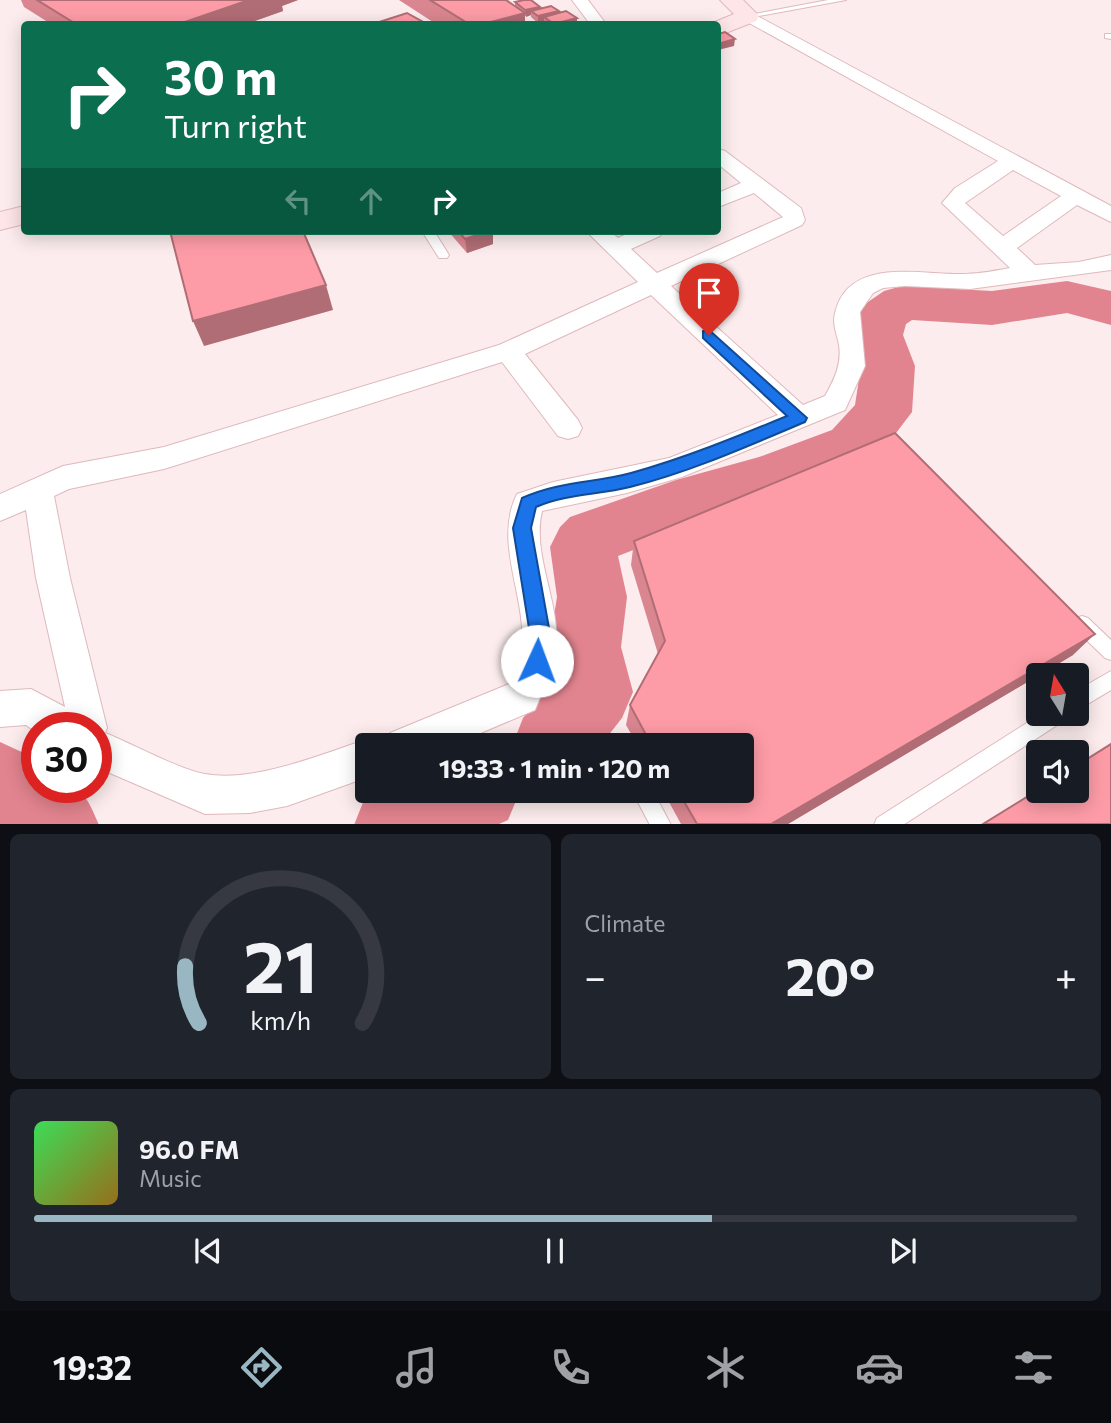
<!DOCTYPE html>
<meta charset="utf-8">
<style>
body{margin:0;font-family:Commissioner,sans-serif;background:#20242c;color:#f1f3f6;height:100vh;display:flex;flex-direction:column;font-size:26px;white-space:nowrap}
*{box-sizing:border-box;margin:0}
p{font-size:23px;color:#9ea1a6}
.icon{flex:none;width:38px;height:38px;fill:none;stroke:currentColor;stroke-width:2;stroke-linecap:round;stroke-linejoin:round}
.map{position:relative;height:824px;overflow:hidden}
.panel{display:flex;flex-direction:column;gap:10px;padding:10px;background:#0d0f14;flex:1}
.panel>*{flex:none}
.guide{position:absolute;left:21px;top:21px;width:700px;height:214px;border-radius:7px;box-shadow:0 4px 18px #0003;background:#0b6e4f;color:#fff;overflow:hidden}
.needle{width:46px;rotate:349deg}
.controls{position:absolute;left:1026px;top:663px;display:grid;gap:14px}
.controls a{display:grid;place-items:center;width:63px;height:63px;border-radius:7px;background:#171b24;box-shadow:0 4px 18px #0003;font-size:35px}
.speed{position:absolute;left:21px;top:712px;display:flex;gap:14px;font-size:35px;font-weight:700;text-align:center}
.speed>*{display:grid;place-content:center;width:91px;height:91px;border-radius:50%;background:#171b24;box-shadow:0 4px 18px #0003;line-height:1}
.speed .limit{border:10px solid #d22;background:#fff;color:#111}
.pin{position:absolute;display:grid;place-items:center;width:60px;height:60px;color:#fff;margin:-72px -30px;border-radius:50% 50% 50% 0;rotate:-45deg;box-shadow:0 0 7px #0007}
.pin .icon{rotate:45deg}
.me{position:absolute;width:77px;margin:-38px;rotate:2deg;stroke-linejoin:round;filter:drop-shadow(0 0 5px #0008)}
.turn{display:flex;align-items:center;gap:24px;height:147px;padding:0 28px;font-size:32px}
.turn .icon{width:91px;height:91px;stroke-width:2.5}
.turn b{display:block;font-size:49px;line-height:60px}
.lanes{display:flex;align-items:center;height:66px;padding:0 28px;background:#0003;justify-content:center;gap:35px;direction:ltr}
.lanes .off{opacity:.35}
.big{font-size:52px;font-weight:700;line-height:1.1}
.panel .tile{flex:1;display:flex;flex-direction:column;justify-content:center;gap:10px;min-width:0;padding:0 24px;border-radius:10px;background:#20242c}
.panel .dial{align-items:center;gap:0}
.dial svg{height:182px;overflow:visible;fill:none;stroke:#363941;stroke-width:7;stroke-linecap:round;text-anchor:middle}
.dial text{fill:#f1f3f6;stroke:none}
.song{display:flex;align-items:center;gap:21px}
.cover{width:84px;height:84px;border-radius:10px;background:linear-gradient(135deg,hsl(130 70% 55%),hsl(40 70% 35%))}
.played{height:7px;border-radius:4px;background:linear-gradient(90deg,#99b7c2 65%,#363941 65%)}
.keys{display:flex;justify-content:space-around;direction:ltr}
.heat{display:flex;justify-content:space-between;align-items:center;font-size:38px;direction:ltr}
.panel .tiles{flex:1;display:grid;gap:10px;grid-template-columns:1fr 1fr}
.tile:last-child{grid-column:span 2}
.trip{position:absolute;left:355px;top:733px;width:399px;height:70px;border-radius:7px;background:#171b24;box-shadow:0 4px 18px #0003;font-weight:700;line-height:70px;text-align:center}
.menu{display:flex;height:112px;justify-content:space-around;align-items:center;background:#090b0e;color:#9ea1a6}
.menu .icon{width:49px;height:49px}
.menu .selected{color:#99b7c2}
.menu b{font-size:32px;color:#f1f3f6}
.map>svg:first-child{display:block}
</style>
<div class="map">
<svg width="1111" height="825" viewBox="0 0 1111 825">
<rect width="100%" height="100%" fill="#fceced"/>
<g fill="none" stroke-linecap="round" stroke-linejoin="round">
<g fill="#e2848f" fill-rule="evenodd">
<polygon points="1067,281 1111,291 1111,325 1067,313 992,325 912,320 906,324 903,335 915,366 912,412 874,462 791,496 690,528 618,556 627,597 621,647 633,692 622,718 600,746 512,746 523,718 555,681 549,647 557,597 550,547 560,527 570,517 676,480 759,457 832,430 855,405 861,366 851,335 857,316 865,304 884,291 902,286 992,291"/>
<path d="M0,742L37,759V788C80,788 81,782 99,825H0Z"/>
<polygon points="377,791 520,791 508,820 497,825 354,825 366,795"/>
</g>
<g stroke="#dfb9bc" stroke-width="2">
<g id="lane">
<polygon points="828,0 846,0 748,18 744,16"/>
<polygon points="1105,34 1111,34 1111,39 1105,38"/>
<polygon points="422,231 434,231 449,255 447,258 439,258"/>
<polygon points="1082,616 1088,618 1111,640 1111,660 1105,658 1076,630 1073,624 1076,618"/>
<polygon points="1111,671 1111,690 1076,711 1076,691"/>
<polygon points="1041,714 1067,714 1065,720 903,825 874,825 877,818"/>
<polygon points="632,791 653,791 671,825 650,825"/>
</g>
</g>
<g stroke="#dfb9bc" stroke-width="2">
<g id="street">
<polygon points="572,0 588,0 606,24 590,24"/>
<path d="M748,11L1111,206V222L1077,205L1017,248L1035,265L1079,262L1111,255V270L970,289L905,286L883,288L873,293L860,312L865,366L845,410L682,477L627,493L542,511C533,549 553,589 556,627C559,657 546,683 535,710L450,746H384L390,733L509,684C517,666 523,648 522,627C519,583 496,536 517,494L553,482L669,458L778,415L651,295L525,354L578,420L582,428L578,436L568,439L558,436L502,362L164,469L69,489L54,496L70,578L107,728L105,733C131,743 180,770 205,774C254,783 322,754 368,739L382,746H368V777L287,806L250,813L205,814L96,767V728H37V733L26,725L0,727V691L31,689L65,707L36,578L26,510L0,521V494L63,466L164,447L499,345L638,282L586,231H610L618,238L633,231H663L660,236L631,249L657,273L783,217L754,193L718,207V193L741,183L718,164V149L725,151L801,208L805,220L802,225L671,286L803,405L825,396C834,380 842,364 839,345C837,334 832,324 835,313C848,256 921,275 962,274C978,274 994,271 1010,268L942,203L955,188L998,161L742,19V13ZM1013,170L1061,196L1003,236L965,203Z"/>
</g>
</g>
<g stroke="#dfb9bc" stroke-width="2">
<g id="secondary">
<polygon points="720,0 743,0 759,16 756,21 718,36 718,24 710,24 734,14"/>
<polygon points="24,206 24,224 0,230 0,212"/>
</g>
</g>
<use href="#lane" fill="#fff" fill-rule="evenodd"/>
<use href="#street" fill="#fff" fill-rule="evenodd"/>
<use href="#secondary" fill="#fee5e7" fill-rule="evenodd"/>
</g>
<g fill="#da8690">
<polygon points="21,0 298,0 282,6 283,11 246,24 51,24 24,7"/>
<polygon points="399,0 506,0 515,6 515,2 540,8 559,11 559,13 577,24 545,24 544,23 544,21 538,23 531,17 531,15 525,16 525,24 436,24"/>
<polygon points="448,231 493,231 493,244 467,253"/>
<polygon points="634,541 1073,655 788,824 681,824 663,791 742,791 742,746 638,746 626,725 630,705 658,654 631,565"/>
</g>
<g fill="#b16d75">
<polygon points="249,0 298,0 282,6 283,11 246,24 182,24 182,23"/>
<polygon points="540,7 541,13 531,11 531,15 526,17 525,10"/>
<polygon points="559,11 559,17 544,17 544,21 538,23 538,16"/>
<polygon points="525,13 525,24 483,24"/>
<polygon points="577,18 577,24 554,24"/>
<polygon points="735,39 734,46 718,50 718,44"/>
<polygon points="489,231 493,231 493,244 467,253 465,239"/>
<polygon points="326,285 333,310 204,346 193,321"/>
<polygon points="1095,634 1073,655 788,824 771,824"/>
</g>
<g fill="#fd9ca7" stroke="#b16d75" stroke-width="2">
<polygon points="37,0 249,0 182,23 183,24 76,24"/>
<polygon points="430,0 506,0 525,13 483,24 469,24"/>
<polygon points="524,0 531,0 540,7 525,10 515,2"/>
<polygon points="551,6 559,11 538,16 531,11"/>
<polygon points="566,11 577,18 554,24 544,17"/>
<polygon points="407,13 425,23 421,24 373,24"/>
<polygon points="725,32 735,39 718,44 718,34"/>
<polygon points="170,231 303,231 326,285 193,321"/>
<polygon points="458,231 489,231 465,239"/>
<polygon points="895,433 1095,634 771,824 697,824 678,791 742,791 742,746 652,746 630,705 665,641 634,541"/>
<polygon points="1111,744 1111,824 983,824 1038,790 1076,791 1076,766"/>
</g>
<path fill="#1a73e8" stroke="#114b97" stroke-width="2" d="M709,330L807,418L805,422C748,446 690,472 630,487C598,495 566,494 536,507L531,528L549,628L544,667L537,670L530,667L527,661L529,628L513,528L522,498C561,481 593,483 631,473C685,458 736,437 787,416L703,338V331Z"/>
</svg>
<div class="controls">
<a><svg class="needle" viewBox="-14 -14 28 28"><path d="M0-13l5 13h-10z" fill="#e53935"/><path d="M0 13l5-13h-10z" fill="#9ea1a6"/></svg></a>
<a><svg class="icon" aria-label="sound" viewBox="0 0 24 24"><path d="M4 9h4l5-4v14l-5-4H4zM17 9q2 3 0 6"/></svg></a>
</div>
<div class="speed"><div class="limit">30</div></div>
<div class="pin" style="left:709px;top:335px;background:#d93025"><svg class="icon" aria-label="arrive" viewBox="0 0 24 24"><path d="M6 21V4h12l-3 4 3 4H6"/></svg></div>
<svg class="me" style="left:537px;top:661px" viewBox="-20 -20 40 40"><circle r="19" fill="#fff"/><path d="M0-13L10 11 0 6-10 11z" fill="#1a73e8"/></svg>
<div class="trip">19:33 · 1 min · 120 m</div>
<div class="guide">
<div class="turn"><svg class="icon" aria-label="right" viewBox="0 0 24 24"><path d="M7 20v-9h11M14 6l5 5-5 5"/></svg><div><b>30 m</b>Turn right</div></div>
<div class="lanes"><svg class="icon off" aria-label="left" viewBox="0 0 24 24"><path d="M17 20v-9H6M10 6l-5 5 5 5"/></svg><svg class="icon off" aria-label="ahead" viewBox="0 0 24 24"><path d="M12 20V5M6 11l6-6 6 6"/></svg><svg class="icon" aria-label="right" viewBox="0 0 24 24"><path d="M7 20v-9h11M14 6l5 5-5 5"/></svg></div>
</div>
</div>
<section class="panel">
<div class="tiles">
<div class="tile dial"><svg viewBox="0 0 100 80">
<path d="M14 69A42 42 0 1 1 86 69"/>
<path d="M14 69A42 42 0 0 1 8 44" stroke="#99b7c2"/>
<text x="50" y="56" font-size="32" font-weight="700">21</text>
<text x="50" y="72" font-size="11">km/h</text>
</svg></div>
<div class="tile"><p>Climate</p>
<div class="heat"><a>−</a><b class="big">20°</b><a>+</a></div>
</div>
<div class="tile">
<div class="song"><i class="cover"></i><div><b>96.0 FM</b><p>Music</p></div></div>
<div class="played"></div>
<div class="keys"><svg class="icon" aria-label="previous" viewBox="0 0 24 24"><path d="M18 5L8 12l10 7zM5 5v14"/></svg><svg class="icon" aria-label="pause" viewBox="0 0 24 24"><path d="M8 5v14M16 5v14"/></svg><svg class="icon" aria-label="next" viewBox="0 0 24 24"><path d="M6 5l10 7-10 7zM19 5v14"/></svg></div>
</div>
</div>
</section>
<nav class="menu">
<b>19:32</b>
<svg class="icon selected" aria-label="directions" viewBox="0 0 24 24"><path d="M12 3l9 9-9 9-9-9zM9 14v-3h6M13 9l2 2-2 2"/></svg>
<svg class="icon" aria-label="music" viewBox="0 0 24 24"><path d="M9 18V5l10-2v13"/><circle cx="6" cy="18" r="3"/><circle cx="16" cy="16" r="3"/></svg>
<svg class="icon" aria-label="phone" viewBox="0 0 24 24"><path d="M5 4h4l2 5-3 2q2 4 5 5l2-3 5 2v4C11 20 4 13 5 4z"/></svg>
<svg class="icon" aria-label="climate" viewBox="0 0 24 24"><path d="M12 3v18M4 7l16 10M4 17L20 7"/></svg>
<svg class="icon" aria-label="car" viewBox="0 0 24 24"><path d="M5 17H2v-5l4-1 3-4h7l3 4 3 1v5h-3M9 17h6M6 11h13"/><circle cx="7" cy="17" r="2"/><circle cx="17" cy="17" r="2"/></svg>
<svg class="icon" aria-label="filters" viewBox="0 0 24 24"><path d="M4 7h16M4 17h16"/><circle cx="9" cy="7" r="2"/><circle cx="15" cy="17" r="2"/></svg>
</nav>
